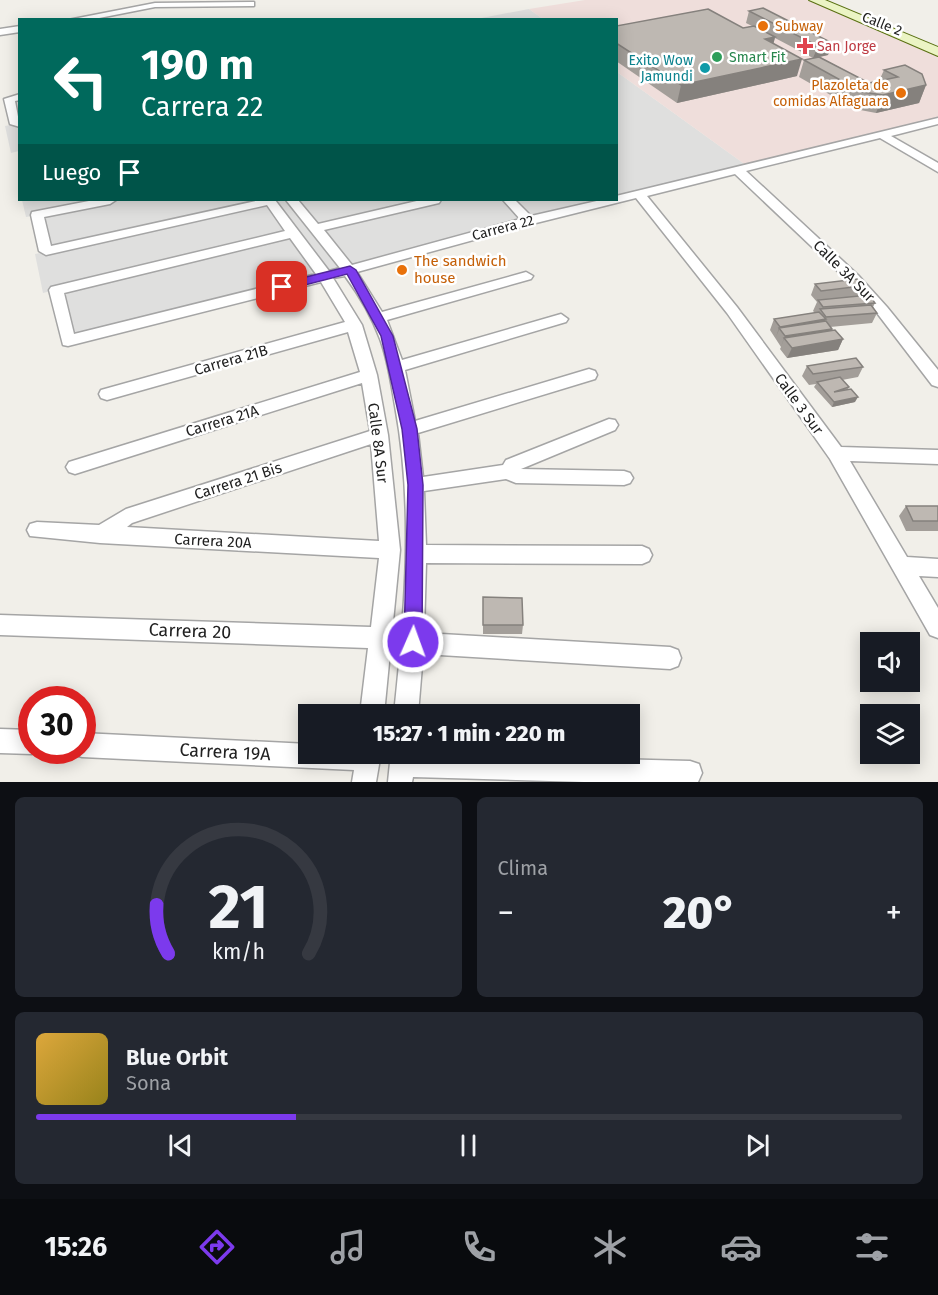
<!DOCTYPE html>
<html lang="es">
<meta charset="utf-8">
<style>
body{margin:0;font-family:"Fira Sans",sans-serif;background:#242831;color:#f1f3f6;height:100vh;display:flex;flex-direction:column;font-size:22px;white-space:nowrap}
*{box-sizing:border-box;margin:0}
p{font-size:20px;color:#9ea1a6}
.icon{flex:none;width:33px;height:33px;fill:none;stroke:currentColor;stroke-width:2;stroke-linecap:round;stroke-linejoin:round}
.map{position:relative;height:782px;overflow:hidden}
.panel{display:flex;flex-direction:column;gap:15px;padding:15px;background:#0d0f14;flex:1}
.panel>*{flex:none}
.banner{position:absolute;left:18px;top:18px;width:600px;height:183px;border-radius:0px;box-shadow:0 3px 15px #0003;background:#00695c;color:#fff;overflow:hidden}
.buttons{position:absolute;left:860px;top:632px;display:grid;gap:12px}
.buttons a{display:grid;place-items:center;width:60px;height:60px;border-radius:0px;background:#171b24;box-shadow:0 3px 15px #0003;font-size:30px}
.speed{position:absolute;left:18px;top:686px;display:flex;gap:12px;font-size:30px;font-weight:700;text-align:center}
.speed>*{display:grid;place-content:center;width:78px;height:78px;border-radius:50%;background:#171b24;box-shadow:0 3px 15px #0003;line-height:1}
.speed .limit{border:9px solid #d22;background:#fff;color:#111}
.pin{position:absolute;display:grid;place-items:center;width:51px;height:51px;color:#fff;margin:-26px;border-radius:12px;box-shadow:0 3px 9px #0006}
.me{position:absolute;width:66px;margin:-33px;rotate:2deg;stroke-linejoin:round;filter:drop-shadow(0 0 4px #0008)}
.turn{display:flex;align-items:center;gap:21px;height:126px;padding:0 24px;font-size:27px}
.turn .icon{width:78px;height:78px;stroke-width:2.5}
.turn b{display:block;font-size:42px;line-height:51px}
.then{display:flex;align-items:center;height:57px;padding:0 24px;background:#0003;gap:12px;font-size:22px}
.big{font-size:45px;font-weight:800;line-height:1.1}
.panel .tile{flex:1;display:flex;flex-direction:column;justify-content:center;gap:9px;min-width:0;padding:0 21px;border-radius:9px;background:#242831}
.panel .dial{align-items:center;gap:0}
.dial svg{height:156px;overflow:visible;fill:none;stroke:#363941;stroke-width:7;stroke-linecap:round;text-anchor:middle}
.dial text{fill:#f1f3f6;stroke:none}
.song{display:flex;align-items:center;gap:18px}
.cover{width:72px;height:72px;border-radius:9px;background:linear-gradient(135deg,hsl(40 70% 55%),hsl(50 70% 35%))}
.played{height:6px;border-radius:3px;background:linear-gradient(90deg,#7c3aed 30%,#363941 30%)}
.keys{display:flex;justify-content:space-around;direction:ltr}
.heat{display:flex;justify-content:space-between;align-items:center;font-size:33px;direction:ltr}
.panel .tiles{flex:1;display:grid;gap:15px;grid-template-columns:1fr 1fr}
.tile:last-child{grid-column:span 2}
.trip{position:absolute;left:298px;top:704px;width:342px;height:60px;border-radius:0px;background:#171b24;box-shadow:0 3px 15px #0003;font-weight:800;line-height:60px;text-align:center}
.dock{display:flex;height:96px;justify-content:space-around;align-items:center;background:#090b0e;color:#9ea1a6}
.dock .icon{width:42px;height:42px}
.dock .current{color:#7c3aed}
.dock b{font-size:27px;color:#f1f3f6}
.map>svg:first-child{display:block}
</style>
<div class="map">
<svg width="938" height="782" viewBox="0 0 938 782">
<rect width="100%" height="100%" fill="#f1efe9"/>
<g fill="#dfdfde">
<polygon points="529,9 543,19 471,20"/>
<polygon points="617,72 750,168 528,221 68,341 55,290 43,293 35,254 46,252 37,215 26,217 22,200 616,200"/>
<polygon points="19,97 19,151 11,153 5,126 15,124 9,99"/>
</g>
<polygon fill="#efdedb" points="585,0 815,0 938,52 938,121 750,168 617,72 616,20 543,19 529,9"/>
<g fill="none" stroke-linecap="round" stroke-linejoin="round">
<g stroke="#a5a5a5" stroke-width="3">
<g id="street">
<polygon points="251,2 254,2 254,6 155,7 89,20 68,20 155,3"/>
<polygon points="20,26 20,32 0,35 0,29"/>
<polygon points="20,94 20,100 15,101 20,127 10,124 4,99"/>
<path d="M938,118V124L891,136L938,163V172L880,138L746,171L858,275L887,307L938,370V387L932,385L877,313L848,281L735,174L647,196L737,307L841,447L938,450V464L850,461L907,557L938,559V577L919,576L938,608V638L930,635L830,459L727,313L636,198L532,224L357,272L382,312L526,272L533,276L531,279L387,320L402,360L561,314L568,319L566,322L405,370L415,421L589,369L595,371L597,375L595,379L418,433L423,477L503,465L506,460L609,419L615,420L618,425L615,430L521,469L624,471L630,473L633,478L630,483L624,485L516,483L506,479L424,491L426,545L642,546L649,549L652,555L649,561L642,564L426,563L424,633L670,647L678,650L681,658L678,666L670,669L423,654L418,714H394C405,611 414,508 395,406C391,383 388,360 380,339C372,317 359,295 345,276L333,278L362,325L377,375L388,435L400,550L384,714H360L368,648L0,635V615L371,627L379,558L100,543L30,536L27,530L30,524L37,522L99,525L126,509L370,431L362,383L75,474L69,472L66,467L69,462L360,372L348,332L107,400L101,398L99,394L101,390L345,322L321,282L68,346L63,345L49,290L51,287L285,231L267,205L46,255L39,251L31,215L32,212L94,200H116L110,204L44,217L51,246L260,200H275L329,271L340,268L286,200H298L318,224L421,200H441L439,203L324,230L352,265L520,219L503,200H515L531,216L601,200H616V196ZM290,238L316,274L74,334L64,293ZM371,444L379,541L127,527L132,523Z"/>
<polygon points="0,729 32,730 32,750 40,750 32,754 0,753"/>
<polygon points="82,733 309,744 309,753 381,753 376,782 352,782 354,770 82,757 73,754 72,750 82,750"/>
<polygon points="391,753 690,761 699,764 702,773 698,782 584,782 413,777 412,782 388,782"/>
</g>
</g>
<g stroke="#597011" stroke-width="2">
<polygon id="secondary" points="809,0 825,0 938,47 938,56"/>
</g>
<use href="#street" fill="#fff" fill-rule="evenodd"/>
<use href="#secondary" fill="#ebf4c4" fill-rule="evenodd"/>
</g>
<g fill="#a39e99">
<polygon points="749,11 832,43 828,55 820,57 869,83 879,81 884,70 926,85 919,103 876,113 855,109 799,77 804,60 813,58 775,38 773,44 797,76 677,103 616,61 616,26 743,28 752,26 746,23"/>
<polygon points="815,284 862,286 858,297 875,303 873,307 877,313 872,323 830,327 832,329 831,331 843,339 838,350 787,358 780,349 781,347 770,330 774,319 815,313 813,311 817,302 811,295"/>
<polygon points="807,366 863,367 858,377 842,380 849,387 848,389 855,402 832,407 814,387 816,384 809,385 802,376"/>
<polygon points="906,506 938,506 938,531 906,531 899,516"/>
<polygon points="483,597 523,625 522,634 483,634"/>
</g>
<g fill="#85817d">
<polygon points="775,37 771,54 765,39"/>
<polygon points="832,43 828,55 813,58 818,46"/>
<polygon points="802,59 797,76 677,103 681,85"/>
<polygon points="926,85 919,103 876,113 883,95"/>
<polygon points="826,319 821,330 779,328 776,337 780,327"/>
<polygon points="832,329 827,339 784,338 781,347 785,336"/>
<polygon points="843,339 838,350 787,358 792,348"/>
<polygon points="858,397 855,402 832,407 834,402"/>
</g>
<g fill="#beb8b2" stroke="#85817d" stroke-width="1.5">
<polygon points="763,8 832,43 818,46 749,11"/>
<polygon points="708,9 743,28 754,26 775,37 765,39 802,59 681,85 616,43 616,26"/>
<polygon points="819,57 869,83 898,77 884,70 905,65 922,74 926,85 883,95 862,92 804,60"/>
<polygon points="857,279 862,286 821,291 815,284"/>
<polygon points="869,295 875,303 823,307 818,300"/>
<polygon points="871,305 877,313 826,317 820,309"/>
<polygon points="819,312 826,319 780,327 774,319"/>
<polygon points="826,321 832,329 785,336 779,328"/>
<polygon points="835,330 843,339 792,348 784,338"/>
<polygon points="856,358 863,367 813,374 807,366"/>
<polygon points="840,377 849,387 834,392 851,389 858,397 834,402 817,382"/>
<polygon points="906,506 938,506 938,521 913,521"/>
<polygon points="483,597 522,598 523,625 483,625"/>
</g>
<polygon fill="#7c3aed" stroke="#51269a" stroke-width="1.5" points="350,266 356,270 393,336 417,429 423,485 422,642 420,649 413,651 407,649 404,642 408,485 402,429 381,336 347,274 282,291 276,287 278,284"/>
<g fill="#e8710a" stroke="#fff" stroke-width="2">
<circle cx="763" cy="26" r="6"/>
<circle cx="901" cy="93" r="6"/>
<circle cx="402" cy="270" r="6"/>
</g>
<path fill="#e0444e" stroke="#fff" stroke-width="2" d="M802 37h6v6h6v6h-6v6h-6v-6h-6v-6h6z"/>
<circle fill="#2e9e5b" stroke="#fff" stroke-width="2" cx="717" cy="57" r="6"/>
<circle fill="#0f9aa8" stroke="#fff" stroke-width="2" cx="705" cy="68" r="6"/>
<g text-anchor="middle" dominant-baseline="central" stroke-width="5" stroke-linejoin="round" paint-order="stroke">
<g font-size="14" fill="#212121" stroke="#fff">
<text transform="translate(882 24) rotate(22)">Calle 2</text>
<text transform="translate(503 228) rotate(-15)">Carrera 22</text>
</g>
<g font-size="14" fill="#c56008" stroke="#fff" text-anchor="start">
<text x="775" y="26">Subway</text>
<text x="889" y="85" text-anchor="end">Plazoleta de<tspan x="889" dy="16">comidas Alfaguara</tspan></text>
</g>
<g font-size="14" fill="#be3a42" stroke="#fff" text-anchor="start">
<text x="817" y="46">San Jorge</text>
</g>
<g font-size="14" fill="#27864d" stroke="#fff" text-anchor="start">
<text x="729" y="57">Smart Fit</text>
</g>
<g font-size="14" fill="#0d838f" stroke="#fff" text-anchor="end">
<text x="693" y="60">Exito Wow<tspan x="693" dy="16">Jamundi</tspan></text>
</g>
<g font-size="15" fill="#c56008" stroke="#fff" text-anchor="start">
<text x="414" y="261">The sandwich<tspan x="414" dy="17">house</tspan></text>
</g>
<g font-size="15" fill="#212121" stroke="#fff">
<text transform="translate(844 271) rotate(45)">Calle 3A Sur</text>
<text transform="translate(231 360) rotate(-16)">Carrera 21B</text>
<text transform="translate(799 404) rotate(54)">Calle 3 Sur</text>
<text transform="translate(222 421) rotate(-17)">Carrera 21A</text>
<text transform="translate(378 443) rotate(83)">Calle 8A Sur</text>
<text transform="translate(238 481) rotate(-18)">Carrera 21 Bis</text>
<text transform="translate(213 541) rotate(3)">Carrera 20A</text>
</g>
<g font-size="18" fill="#212121" stroke="#fff">
<text transform="translate(190 631) rotate(2)">Carrera 20</text>
<text transform="translate(225 752) rotate(3)">Carrera 19A</text>
</g>
</g>
</svg>
<div class="buttons">
<a><svg class="icon" aria-label="sound" viewBox="0 0 24 24"><path d="M4 9h4l5-4v14l-5-4H4zM17 9q2 3 0 6"/></svg></a>
<a><svg class="icon" aria-label="layers" viewBox="0 0 24 24"><path d="M12 4l9 5-9 5-9-5zM3 14l9 5 9-5"/></svg></a>
</div>
<div class="speed"><div class="limit">30</div></div>
<div class="pin" style="left:282px;top:287px;background:#d93025"><svg class="icon" aria-label="arrive" viewBox="0 0 24 24"><path d="M6 21V4h12l-3 4 3 4H6"/></svg></div>
<svg class="me" style="left:413px;top:642px" viewBox="-20 -20 40 40"><circle r="17" fill="#7c3aed" stroke="#fff" stroke-width="3"/><path d="M0-11L8 9 0 5-8 9z" fill="#fff"/></svg>
<div class="trip">15:27 · 1 min · 220 m</div>
<div class="banner">
<div class="turn"><svg class="icon" aria-label="left" viewBox="0 0 24 24"><path d="M17 20v-9H6M10 6l-5 5 5 5"/></svg><div><b>190 m</b>Carrera 22</div></div>
<div class="then">Luego<svg class="icon" aria-label="arrive" viewBox="0 0 24 24"><path d="M6 21V4h12l-3 4 3 4H6"/></svg></div>
</div>
</div>
<section class="panel">
<div class="tiles">
<div class="tile dial"><svg viewBox="0 0 100 80">
<path d="M14 69A42 42 0 1 1 86 69"/>
<path d="M14 69A42 42 0 0 1 8 44" stroke="#7c3aed"/>
<text x="50" y="56" font-size="32" font-weight="700">21</text>
<text x="50" y="72" font-size="11">km/h</text>
</svg></div>
<div class="tile"><p>Clima</p>
<div class="heat"><a>−</a><b class="big">20°</b><a>+</a></div>
</div>
<div class="tile">
<div class="song"><i class="cover"></i><div><b>Blue Orbit</b><p>Sona</p></div></div>
<div class="played"></div>
<div class="keys"><svg class="icon" aria-label="previous" viewBox="0 0 24 24"><path d="M18 5L8 12l10 7zM5 5v14"/></svg><svg class="icon" aria-label="pause" viewBox="0 0 24 24"><path d="M8 5v14M16 5v14"/></svg><svg class="icon" aria-label="next" viewBox="0 0 24 24"><path d="M6 5l10 7-10 7zM19 5v14"/></svg></div>
</div>
</div>
</section>
<nav class="dock">
<b>15:26</b>
<svg class="icon current" aria-label="directions" viewBox="0 0 24 24"><path d="M12 3l9 9-9 9-9-9zM9 14v-3h6M13 9l2 2-2 2"/></svg>
<svg class="icon" aria-label="music" viewBox="0 0 24 24"><path d="M9 18V5l10-2v13"/><circle cx="6" cy="18" r="3"/><circle cx="16" cy="16" r="3"/></svg>
<svg class="icon" aria-label="phone" viewBox="0 0 24 24"><path d="M5 4h4l2 5-3 2q2 4 5 5l2-3 5 2v4C11 20 4 13 5 4z"/></svg>
<svg class="icon" aria-label="climate" viewBox="0 0 24 24"><path d="M12 3v18M4 7l16 10M4 17L20 7"/></svg>
<svg class="icon" aria-label="car" viewBox="0 0 24 24"><path d="M5 17H2v-5l4-1 3-4h7l3 4 3 1v5h-3M9 17h6M6 11h13"/><circle cx="7" cy="17" r="2"/><circle cx="17" cy="17" r="2"/></svg>
<svg class="icon" aria-label="filters" viewBox="0 0 24 24"><path d="M4 7h16M4 17h16"/><circle cx="9" cy="7" r="2"/><circle cx="15" cy="17" r="2"/></svg>
</nav>
